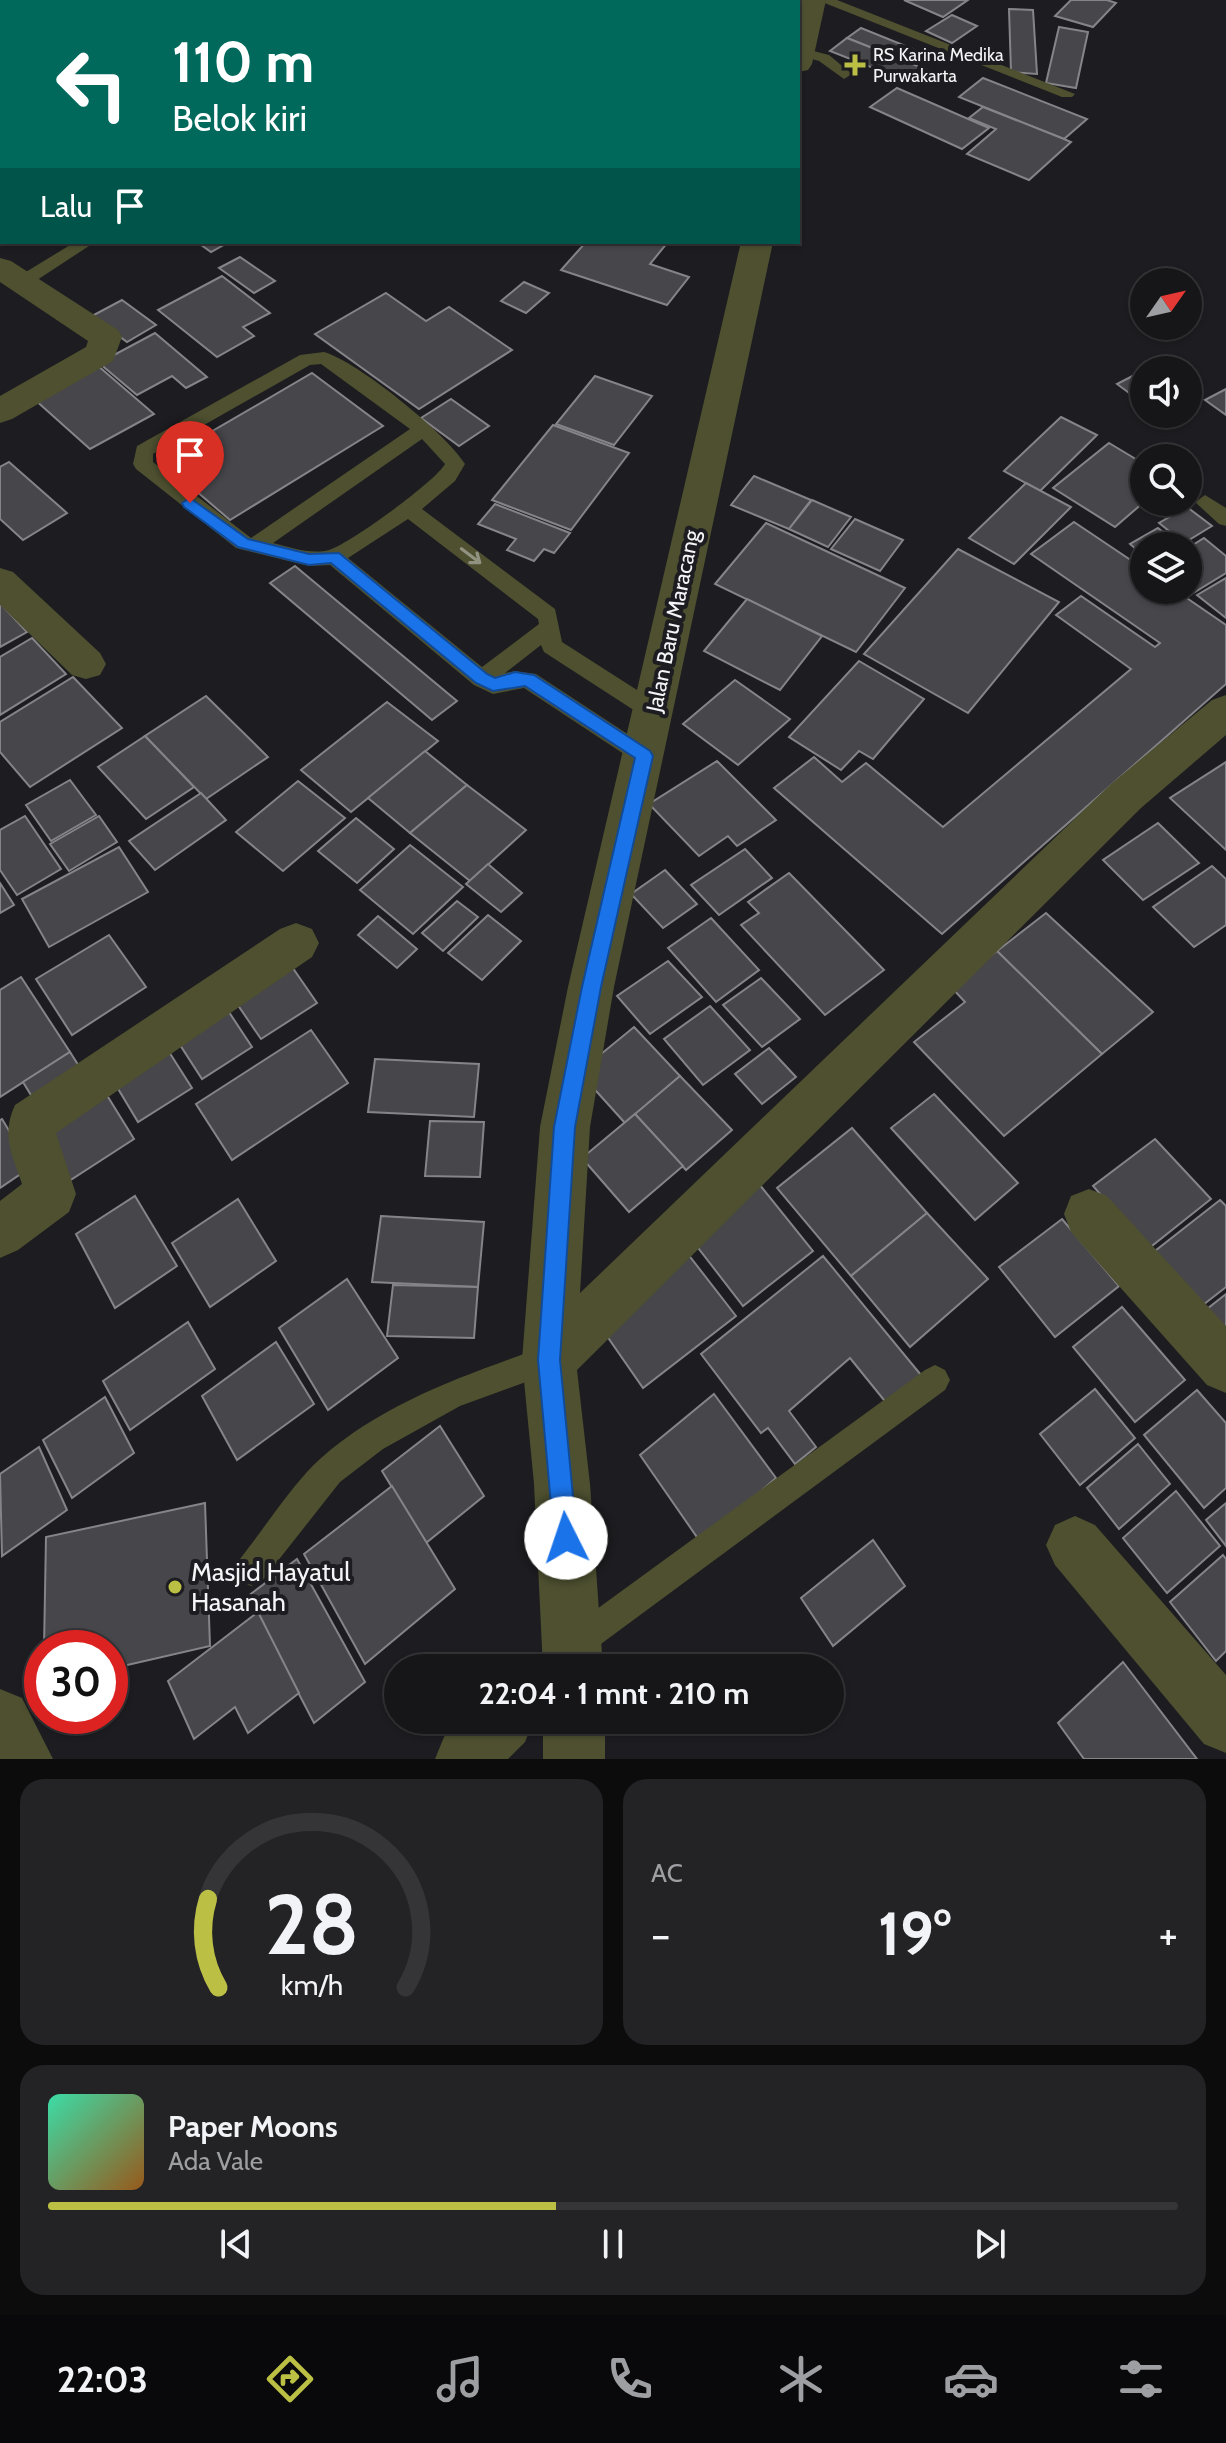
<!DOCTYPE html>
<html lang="id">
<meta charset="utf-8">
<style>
body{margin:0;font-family:Cabin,sans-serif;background:#232225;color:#f1f3f6;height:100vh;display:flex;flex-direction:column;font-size:30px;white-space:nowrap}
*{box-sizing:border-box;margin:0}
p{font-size:26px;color:#9e9fa2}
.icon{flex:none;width:44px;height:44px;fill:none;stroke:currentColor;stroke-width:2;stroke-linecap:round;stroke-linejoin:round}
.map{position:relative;height:1759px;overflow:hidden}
.side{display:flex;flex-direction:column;gap:20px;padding:20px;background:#0c0c0d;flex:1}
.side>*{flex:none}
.banner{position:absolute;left:0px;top:0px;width:800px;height:244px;box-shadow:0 2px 6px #0004,0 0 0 2px #353437;background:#00695c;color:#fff;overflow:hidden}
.needle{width:52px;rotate:56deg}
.fabs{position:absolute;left:1130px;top:268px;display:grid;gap:16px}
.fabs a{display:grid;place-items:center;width:72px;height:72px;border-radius:50%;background:#161518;box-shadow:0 2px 6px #0004,0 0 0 2px #353437;font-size:40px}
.speed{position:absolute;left:24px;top:1630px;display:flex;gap:16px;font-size:40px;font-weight:700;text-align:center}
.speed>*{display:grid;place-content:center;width:104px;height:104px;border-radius:50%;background:#161518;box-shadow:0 2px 6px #0004,0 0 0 2px #353437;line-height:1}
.speed .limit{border:12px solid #d22;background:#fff;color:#111}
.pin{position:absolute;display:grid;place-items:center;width:68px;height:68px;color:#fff;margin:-82px -34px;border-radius:50% 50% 50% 0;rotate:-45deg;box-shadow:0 0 8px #0007}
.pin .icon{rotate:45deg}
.me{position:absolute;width:88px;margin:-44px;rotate:356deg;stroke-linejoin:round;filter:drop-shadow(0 0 6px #0008)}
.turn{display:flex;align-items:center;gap:28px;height:168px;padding:0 40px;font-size:36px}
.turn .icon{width:104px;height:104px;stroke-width:2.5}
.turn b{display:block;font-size:56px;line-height:68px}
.then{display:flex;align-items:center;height:76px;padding:0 40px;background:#0003;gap:16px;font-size:30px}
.big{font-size:60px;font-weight:800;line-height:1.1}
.side .card{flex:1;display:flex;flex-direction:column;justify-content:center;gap:12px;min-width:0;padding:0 28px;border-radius:24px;background:#232225}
.side .dial{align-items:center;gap:0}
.dial svg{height:208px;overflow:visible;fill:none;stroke:#353437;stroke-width:7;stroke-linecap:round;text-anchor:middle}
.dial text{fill:#f1f3f6;stroke:none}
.song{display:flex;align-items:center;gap:24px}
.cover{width:96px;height:96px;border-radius:12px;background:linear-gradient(135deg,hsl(160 70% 55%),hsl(30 70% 35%))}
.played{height:8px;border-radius:4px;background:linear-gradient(90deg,#bbc044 45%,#353437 45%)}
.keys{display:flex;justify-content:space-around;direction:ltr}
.heat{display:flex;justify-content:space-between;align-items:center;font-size:44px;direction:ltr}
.side .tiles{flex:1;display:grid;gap:20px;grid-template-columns:1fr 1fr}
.card:last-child{grid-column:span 2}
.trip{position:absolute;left:384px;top:1654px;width:460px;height:80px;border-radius:40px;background:#161518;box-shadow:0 2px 6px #0004,0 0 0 2px #353437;font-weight:800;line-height:80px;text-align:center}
.tabs{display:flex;height:128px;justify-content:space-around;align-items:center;background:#09080a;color:#9e9fa2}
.tabs .icon{width:56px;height:56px}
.tabs .active{color:#bbc044}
.tabs b{font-size:36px;color:#f1f3f6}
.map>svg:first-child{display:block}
</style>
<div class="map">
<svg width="1226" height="1759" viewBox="0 0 1226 1759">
<rect width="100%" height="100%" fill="#1d1c20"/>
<g fill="#47464b" stroke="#858489" stroke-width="2">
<polygon points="904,0 968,0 943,17"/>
<polygon points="1071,0 1107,0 1116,3 1093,27 1055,16"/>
<polygon points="1009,9 1033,10 1037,74 1011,72"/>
<polygon points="952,15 977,26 952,43 926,31"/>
<polygon points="1059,27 1088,32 1076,88 1046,83"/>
<polygon points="861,28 918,51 905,61 847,38"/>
<polygon points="847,38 905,61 930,71 914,84 830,51"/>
<polygon points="983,78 1087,119 1064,139 959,97"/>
<polygon points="897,88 989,128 962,149 870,107"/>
<polygon points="983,107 1064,139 1071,142 1029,180 967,154 996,129 969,118"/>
<polygon points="197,242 229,242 211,252"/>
<polygon points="586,242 668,242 650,264 689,277 667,305 561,270"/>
<polygon points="240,257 275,281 254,293 219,268"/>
<polygon points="222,276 270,313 243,327 254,336 217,357 158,310"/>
<polygon points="524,282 549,293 526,313 501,301"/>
<polygon points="386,293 426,321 449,307 512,350 419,409 315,334"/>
<polygon points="122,300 156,325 127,342 92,316"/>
<polygon points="155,333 207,377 186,388 172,376 137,395 99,363"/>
<polygon points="97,365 154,414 90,449 34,399"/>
<polygon points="1150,367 1154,370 1144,370 1144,404 1117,384"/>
<polygon points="312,373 383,426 230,520 161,461"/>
<polygon points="595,376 652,396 614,445 556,424"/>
<polygon points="1226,389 1226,415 1205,400"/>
<polygon points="451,399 489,426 459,446 421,418"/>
<polygon points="1061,417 1097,435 1040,491 1004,471"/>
<polygon points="553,425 629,453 571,530 492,500"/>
<polygon points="1109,443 1144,464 1144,502 1115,527 1053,488"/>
<polygon points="9,462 67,513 23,540 0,519 0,467"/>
<polygon points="754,476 811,500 789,529 731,505"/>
<polygon points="1026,483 1071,507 1014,564 969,538"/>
<polygon points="812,500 851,517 828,547 789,529"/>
<polygon points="495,504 570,533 554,553 544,549 534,561 507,550 516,539 478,524"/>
<polygon points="1187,507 1212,526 1184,543 1159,523"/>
<polygon points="855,519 903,540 880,571 831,549"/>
<polygon points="1074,522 1144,569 1144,590 1175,590 1226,625 1226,684 942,934 774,788 814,757 842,782 866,763 943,827 1131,669 1056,615 1081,596 1155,647 1160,643 1031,554"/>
<polygon points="766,523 905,588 856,652 715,584"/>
<polygon points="1158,528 1180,546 1144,546 1144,556 1130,544"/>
<polygon points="1204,538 1226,556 1226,573 1190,595 1185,590 1188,590 1188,548"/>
<polygon points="958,549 1059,602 968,713 864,654"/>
<polygon points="295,566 457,701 432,720 270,583"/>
<polygon points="1226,578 1226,618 1197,595"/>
<polygon points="747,599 822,636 780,690 704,651"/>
<polygon points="0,603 27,632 0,647"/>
<polygon points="32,638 66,674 0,715 0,657"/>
<polygon points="859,661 924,699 873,759 859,751 841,770 789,737"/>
<polygon points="73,677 122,728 30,787 0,752 0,722"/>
<polygon points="735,680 790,719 738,765 683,724"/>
<polygon points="206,696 268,757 206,799 145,736"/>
<polygon points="387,702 438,741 351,812 301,770"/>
<polygon points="145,736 194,787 146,819 98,767"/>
<polygon points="425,751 467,785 410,833 368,798"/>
<polygon points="717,761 776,820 737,846 728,836 699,856 649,804"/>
<polygon points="1226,762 1226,850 1170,798"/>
<polygon points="70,780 96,815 51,841 26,805"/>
<polygon points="298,781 345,818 283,871 236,832"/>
<polygon points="467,785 526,830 470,881 410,833"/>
<polygon points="201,793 226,820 155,870 129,841"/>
<polygon points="25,816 61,869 17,895 0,870 0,830"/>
<polygon points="99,816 117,842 69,871 50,844"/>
<polygon points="356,818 394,849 357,883 318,851"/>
<polygon points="1158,823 1199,863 1143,900 1103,860"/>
<polygon points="410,845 463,887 413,934 360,890"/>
<polygon points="119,847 148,892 49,947 22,899"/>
<polygon points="745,849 772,878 719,915 691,885"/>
<polygon points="488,864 522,893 501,912 466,884"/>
<polygon points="1212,866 1226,879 1226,925 1194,947 1153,907"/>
<polygon points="665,870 697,904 663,928 631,894"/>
<polygon points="789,873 884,970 825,1015 741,925 759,913 748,902"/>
<polygon points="0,883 14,905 0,913"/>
<polygon points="457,901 478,917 443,951 422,933"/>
<polygon points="1046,913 1153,1012 1102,1054 997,951"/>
<polygon points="488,915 521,941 482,980 448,953"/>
<polygon points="378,916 417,949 397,968 358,935"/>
<polygon points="711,918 759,970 716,1002 668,948"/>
<polygon points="109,935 146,987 72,1035 36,979"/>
<polygon points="997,951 1102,1054 1004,1136 914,1042 965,1002 950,986"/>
<polygon points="288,961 317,1003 261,1039 231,995"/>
<polygon points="668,961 702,997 650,1034 617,996"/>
<polygon points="21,977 70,1052 0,1097 0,990"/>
<polygon points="761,978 800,1019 762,1047 723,1005"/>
<polygon points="223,1003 252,1047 202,1079 173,1034"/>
<polygon points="710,1006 750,1050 703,1085 664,1039"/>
<polygon points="634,1027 680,1076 625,1123 579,1072"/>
<polygon points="311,1030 348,1083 232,1160 196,1104"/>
<polygon points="164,1044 192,1088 138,1122 111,1077"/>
<polygon points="769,1048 796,1077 762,1104 735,1074"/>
<polygon points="70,1052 84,1074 37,1105 23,1082"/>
<polygon points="375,1059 479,1064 474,1117 368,1112"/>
<polygon points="680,1076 732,1130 686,1170 635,1114"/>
<polygon points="100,1084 134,1139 69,1181 37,1123"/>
<polygon points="934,1094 1018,1183 975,1220 891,1128"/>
<polygon points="635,1114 683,1166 629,1212 582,1158"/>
<polygon points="2,1119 31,1167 0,1188 0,1120"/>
<polygon points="430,1121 484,1122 480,1177 425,1176"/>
<polygon points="852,1128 927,1213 851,1276 777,1188"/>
<polygon points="1155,1139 1211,1199 1148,1249 1093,1186"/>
<polygon points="755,1179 813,1251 743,1306 685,1231"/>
<polygon points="135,1196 177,1266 115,1308 76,1234"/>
<polygon points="238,1199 276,1261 210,1307 172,1243"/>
<polygon points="1220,1200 1226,1206 1226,1287 1203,1305 1155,1251"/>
<polygon points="927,1213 988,1279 910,1347 851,1276"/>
<polygon points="381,1216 484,1222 478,1287 372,1282"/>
<polygon points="1062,1219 1119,1286 1055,1337 999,1267"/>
<polygon points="684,1249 736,1316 643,1388 593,1316"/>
<polygon points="823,1256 921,1375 888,1405 850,1358 789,1411 816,1447 795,1464 768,1428 761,1433 701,1354"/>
<polygon points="347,1279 398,1358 328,1410 279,1328"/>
<polygon points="393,1285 478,1287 474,1338 387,1336"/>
<polygon points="1226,1294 1226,1331 1207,1309"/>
<polygon points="1122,1307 1185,1380 1135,1422 1073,1347"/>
<polygon points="188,1322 215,1369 130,1430 103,1381"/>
<polygon points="276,1342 314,1404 237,1460 202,1396"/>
<polygon points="1095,1389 1135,1438 1080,1485 1040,1434"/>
<polygon points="1197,1390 1226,1423 1226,1488 1204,1508 1144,1435"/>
<polygon points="714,1394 776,1478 701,1543 640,1455"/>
<polygon points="105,1397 134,1453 72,1498 43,1440"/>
<polygon points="440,1426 484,1496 426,1543 382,1471"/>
<polygon points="1138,1444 1170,1484 1119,1529 1087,1488"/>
<polygon points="39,1447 67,1510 2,1556 0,1474"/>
<polygon points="392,1486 455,1589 365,1664 304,1554"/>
<polygon points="1176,1491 1220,1546 1167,1593 1123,1538"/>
<polygon points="205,1503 210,1646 110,1669 110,1648 44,1648 46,1537"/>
<polygon points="1226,1503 1226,1546 1206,1520"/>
<polygon points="873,1540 905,1586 833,1646 801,1598"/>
<polygon points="1223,1555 1226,1559 1226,1651 1216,1661 1170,1602"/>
<polygon points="297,1559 365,1682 314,1723 248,1596"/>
<polygon points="258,1612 299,1693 248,1733 235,1707 194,1739 168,1681"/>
<polygon points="1123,1662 1197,1759 1084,1759 1058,1723"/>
</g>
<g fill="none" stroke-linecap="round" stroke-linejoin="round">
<g fill="#4e5030" fill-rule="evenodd">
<polygon points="72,0 88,0 71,2"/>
<polygon points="817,0 837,0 1075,94 1072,97 1062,97"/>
<polygon points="798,47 829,55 852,74 844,79 819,61 798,55"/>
<polygon points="75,242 95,242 28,286 16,286 13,282 16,278"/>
<path d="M324,352C357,361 447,434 465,464L455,481L422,509L555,609L562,642L662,706L665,712L662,718L654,721L646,718L544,652L541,645L505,673L515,671L536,674L652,750L655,756L652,762L644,765L636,762L524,688L493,694L474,685L330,565L309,566L236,548L136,469L133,464L137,446L300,355ZM321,364L410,429L251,538L153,462V454L310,365ZM422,439L445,464C435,482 349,544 329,550C311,555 290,547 273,543ZM408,519L538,619L539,624L482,667L348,558Z"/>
<polygon points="1205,495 1226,508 1226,526 1219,524 1195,502"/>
<path d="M549,1345L559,1350L564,1360L559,1370L460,1406L383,1449L340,1482L262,1581L251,1586L240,1581L235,1570L240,1559C263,1530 294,1482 320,1459C385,1401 469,1374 549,1345Z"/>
<polygon points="935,1365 945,1370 950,1380 945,1390 586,1655 575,1660 564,1655 559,1644 564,1633 925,1370"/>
</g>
<g fill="#4e5030" fill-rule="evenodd">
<polygon points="586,0 615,0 616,2 587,2"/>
<polygon points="701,0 731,0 732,2 702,2"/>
<polygon points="800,0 826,0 812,64 808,70 798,72"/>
<polygon points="0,16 2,17 2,33 0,32"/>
<polygon points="741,242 773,242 614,987 590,1127 580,1293 1111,784 1212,700 1226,695 1226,735 1141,808 577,1370 590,1484 603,1668 543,1668 534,1484 522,1360 540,1127 568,987"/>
<polygon points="0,258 11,261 118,330 122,337 113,361 12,419 0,423 0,396 86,347 88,341 0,282"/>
<polygon points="0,568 13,572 100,653 106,664 100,675 86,679 72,675 0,605"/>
<path d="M296,923L312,929L319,943L312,957L56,1133L76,1194L69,1212L18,1250L0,1258V1201L22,1184C12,1153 1,1136 15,1105L280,929Z"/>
<polygon points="1089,1189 1107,1196 1226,1326 1226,1393 1207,1385 1071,1232 1064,1214 1071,1196"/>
<polygon points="1075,1516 1095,1525 1226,1675 1226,1753 1204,1744 1055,1565 1046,1545 1055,1525"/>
<polygon points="0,1689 22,1698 53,1759 0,1759"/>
<polygon points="461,1720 534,1720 525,1742 508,1759 435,1759 444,1737"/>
<rect x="543" y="1720" width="62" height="39"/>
</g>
</g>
<defs><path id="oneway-shaft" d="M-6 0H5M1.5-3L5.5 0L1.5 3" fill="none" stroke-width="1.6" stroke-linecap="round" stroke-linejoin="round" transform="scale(2)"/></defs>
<use stroke="#919280" href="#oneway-shaft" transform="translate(471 556) rotate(37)"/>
<polygon fill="#1a73e8" stroke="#114b97" stroke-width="2" points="190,498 248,539 309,554 339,553 487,674 495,678 515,672 534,675 650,751 653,756 601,987 575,1127 560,1360 577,1538 574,1546 566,1550 557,1546 554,1538 538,1360 554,1127 582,987 635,758 525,686 493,691 476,683 331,563 309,565 238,547 184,507 182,503"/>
<g fill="#bbc044" stroke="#1d1c20" stroke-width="3">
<path d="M851 53h8v8h8v8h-8v8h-8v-8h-8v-8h8z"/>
<circle cx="175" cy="1587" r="8"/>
</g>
<g text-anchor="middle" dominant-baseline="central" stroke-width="8" stroke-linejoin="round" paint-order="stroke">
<g font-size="18" fill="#f5f4f7" stroke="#1d1c20" text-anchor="start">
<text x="873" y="55">RS Karina Medika<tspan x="873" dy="21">Purwakarta</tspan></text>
</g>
<g font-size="22" fill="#f5f4f7" stroke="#1d1c20">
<text transform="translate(673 621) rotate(-78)">Jalan Baru Maracang</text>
</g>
<g font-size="26" fill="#f5f4f7" stroke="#1d1c20" text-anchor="start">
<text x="191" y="1572">Masjid Hayatul<tspan x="191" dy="30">Hasanah</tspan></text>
</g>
</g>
</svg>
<div class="fabs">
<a><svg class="needle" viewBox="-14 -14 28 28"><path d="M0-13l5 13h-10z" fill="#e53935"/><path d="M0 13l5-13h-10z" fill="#9e9fa2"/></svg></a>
<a><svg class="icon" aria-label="sound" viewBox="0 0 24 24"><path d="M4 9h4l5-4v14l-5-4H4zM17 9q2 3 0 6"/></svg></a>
<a><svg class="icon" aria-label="search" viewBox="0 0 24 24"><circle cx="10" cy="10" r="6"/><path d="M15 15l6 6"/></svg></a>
<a><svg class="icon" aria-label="layers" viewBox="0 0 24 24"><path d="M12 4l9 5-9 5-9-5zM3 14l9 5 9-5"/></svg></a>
</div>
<div class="speed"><div class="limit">30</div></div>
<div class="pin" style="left:190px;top:503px;background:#d93025"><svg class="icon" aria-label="arrive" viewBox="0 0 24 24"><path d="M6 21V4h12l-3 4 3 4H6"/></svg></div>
<svg class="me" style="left:566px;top:1538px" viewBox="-20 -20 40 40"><circle r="19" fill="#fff"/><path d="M0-13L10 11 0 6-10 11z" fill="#1a73e8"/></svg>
<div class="trip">22:04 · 1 mnt · 210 m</div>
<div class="banner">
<div class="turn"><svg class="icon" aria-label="left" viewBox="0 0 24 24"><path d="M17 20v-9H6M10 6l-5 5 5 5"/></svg><div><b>110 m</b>Belok kiri</div></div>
<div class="then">Lalu<svg class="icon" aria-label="arrive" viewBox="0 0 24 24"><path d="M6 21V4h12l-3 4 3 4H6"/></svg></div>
</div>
</div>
<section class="side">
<div class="tiles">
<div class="card dial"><svg viewBox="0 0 100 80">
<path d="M14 69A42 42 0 1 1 86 69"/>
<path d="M14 69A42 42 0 0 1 10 35" stroke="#bbc044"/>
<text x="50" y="56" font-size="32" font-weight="700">28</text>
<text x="50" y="72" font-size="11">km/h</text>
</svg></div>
<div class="card"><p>AC</p>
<div class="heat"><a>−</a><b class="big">19°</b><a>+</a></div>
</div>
<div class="card">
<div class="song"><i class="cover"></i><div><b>Paper Moons</b><p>Ada Vale</p></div></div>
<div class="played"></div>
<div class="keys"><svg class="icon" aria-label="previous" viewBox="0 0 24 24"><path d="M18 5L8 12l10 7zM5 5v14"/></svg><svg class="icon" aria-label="pause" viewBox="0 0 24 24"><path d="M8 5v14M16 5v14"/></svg><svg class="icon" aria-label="next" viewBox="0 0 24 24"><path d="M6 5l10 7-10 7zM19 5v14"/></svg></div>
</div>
</div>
</section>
<nav class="tabs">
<b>22:03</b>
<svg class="icon active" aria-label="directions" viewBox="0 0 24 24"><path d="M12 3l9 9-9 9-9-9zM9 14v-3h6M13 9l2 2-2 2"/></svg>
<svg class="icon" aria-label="music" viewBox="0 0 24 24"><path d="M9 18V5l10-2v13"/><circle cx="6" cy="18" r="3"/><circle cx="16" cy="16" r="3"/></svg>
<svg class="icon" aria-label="phone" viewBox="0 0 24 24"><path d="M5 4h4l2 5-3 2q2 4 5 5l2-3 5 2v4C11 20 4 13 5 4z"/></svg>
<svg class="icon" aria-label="climate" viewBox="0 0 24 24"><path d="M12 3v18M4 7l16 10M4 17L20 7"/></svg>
<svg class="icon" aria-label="car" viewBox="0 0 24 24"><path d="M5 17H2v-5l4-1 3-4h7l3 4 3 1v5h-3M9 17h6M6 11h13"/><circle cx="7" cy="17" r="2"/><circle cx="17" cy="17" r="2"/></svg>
<svg class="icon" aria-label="filters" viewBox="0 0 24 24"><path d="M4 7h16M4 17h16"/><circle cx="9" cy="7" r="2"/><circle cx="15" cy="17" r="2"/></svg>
</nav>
